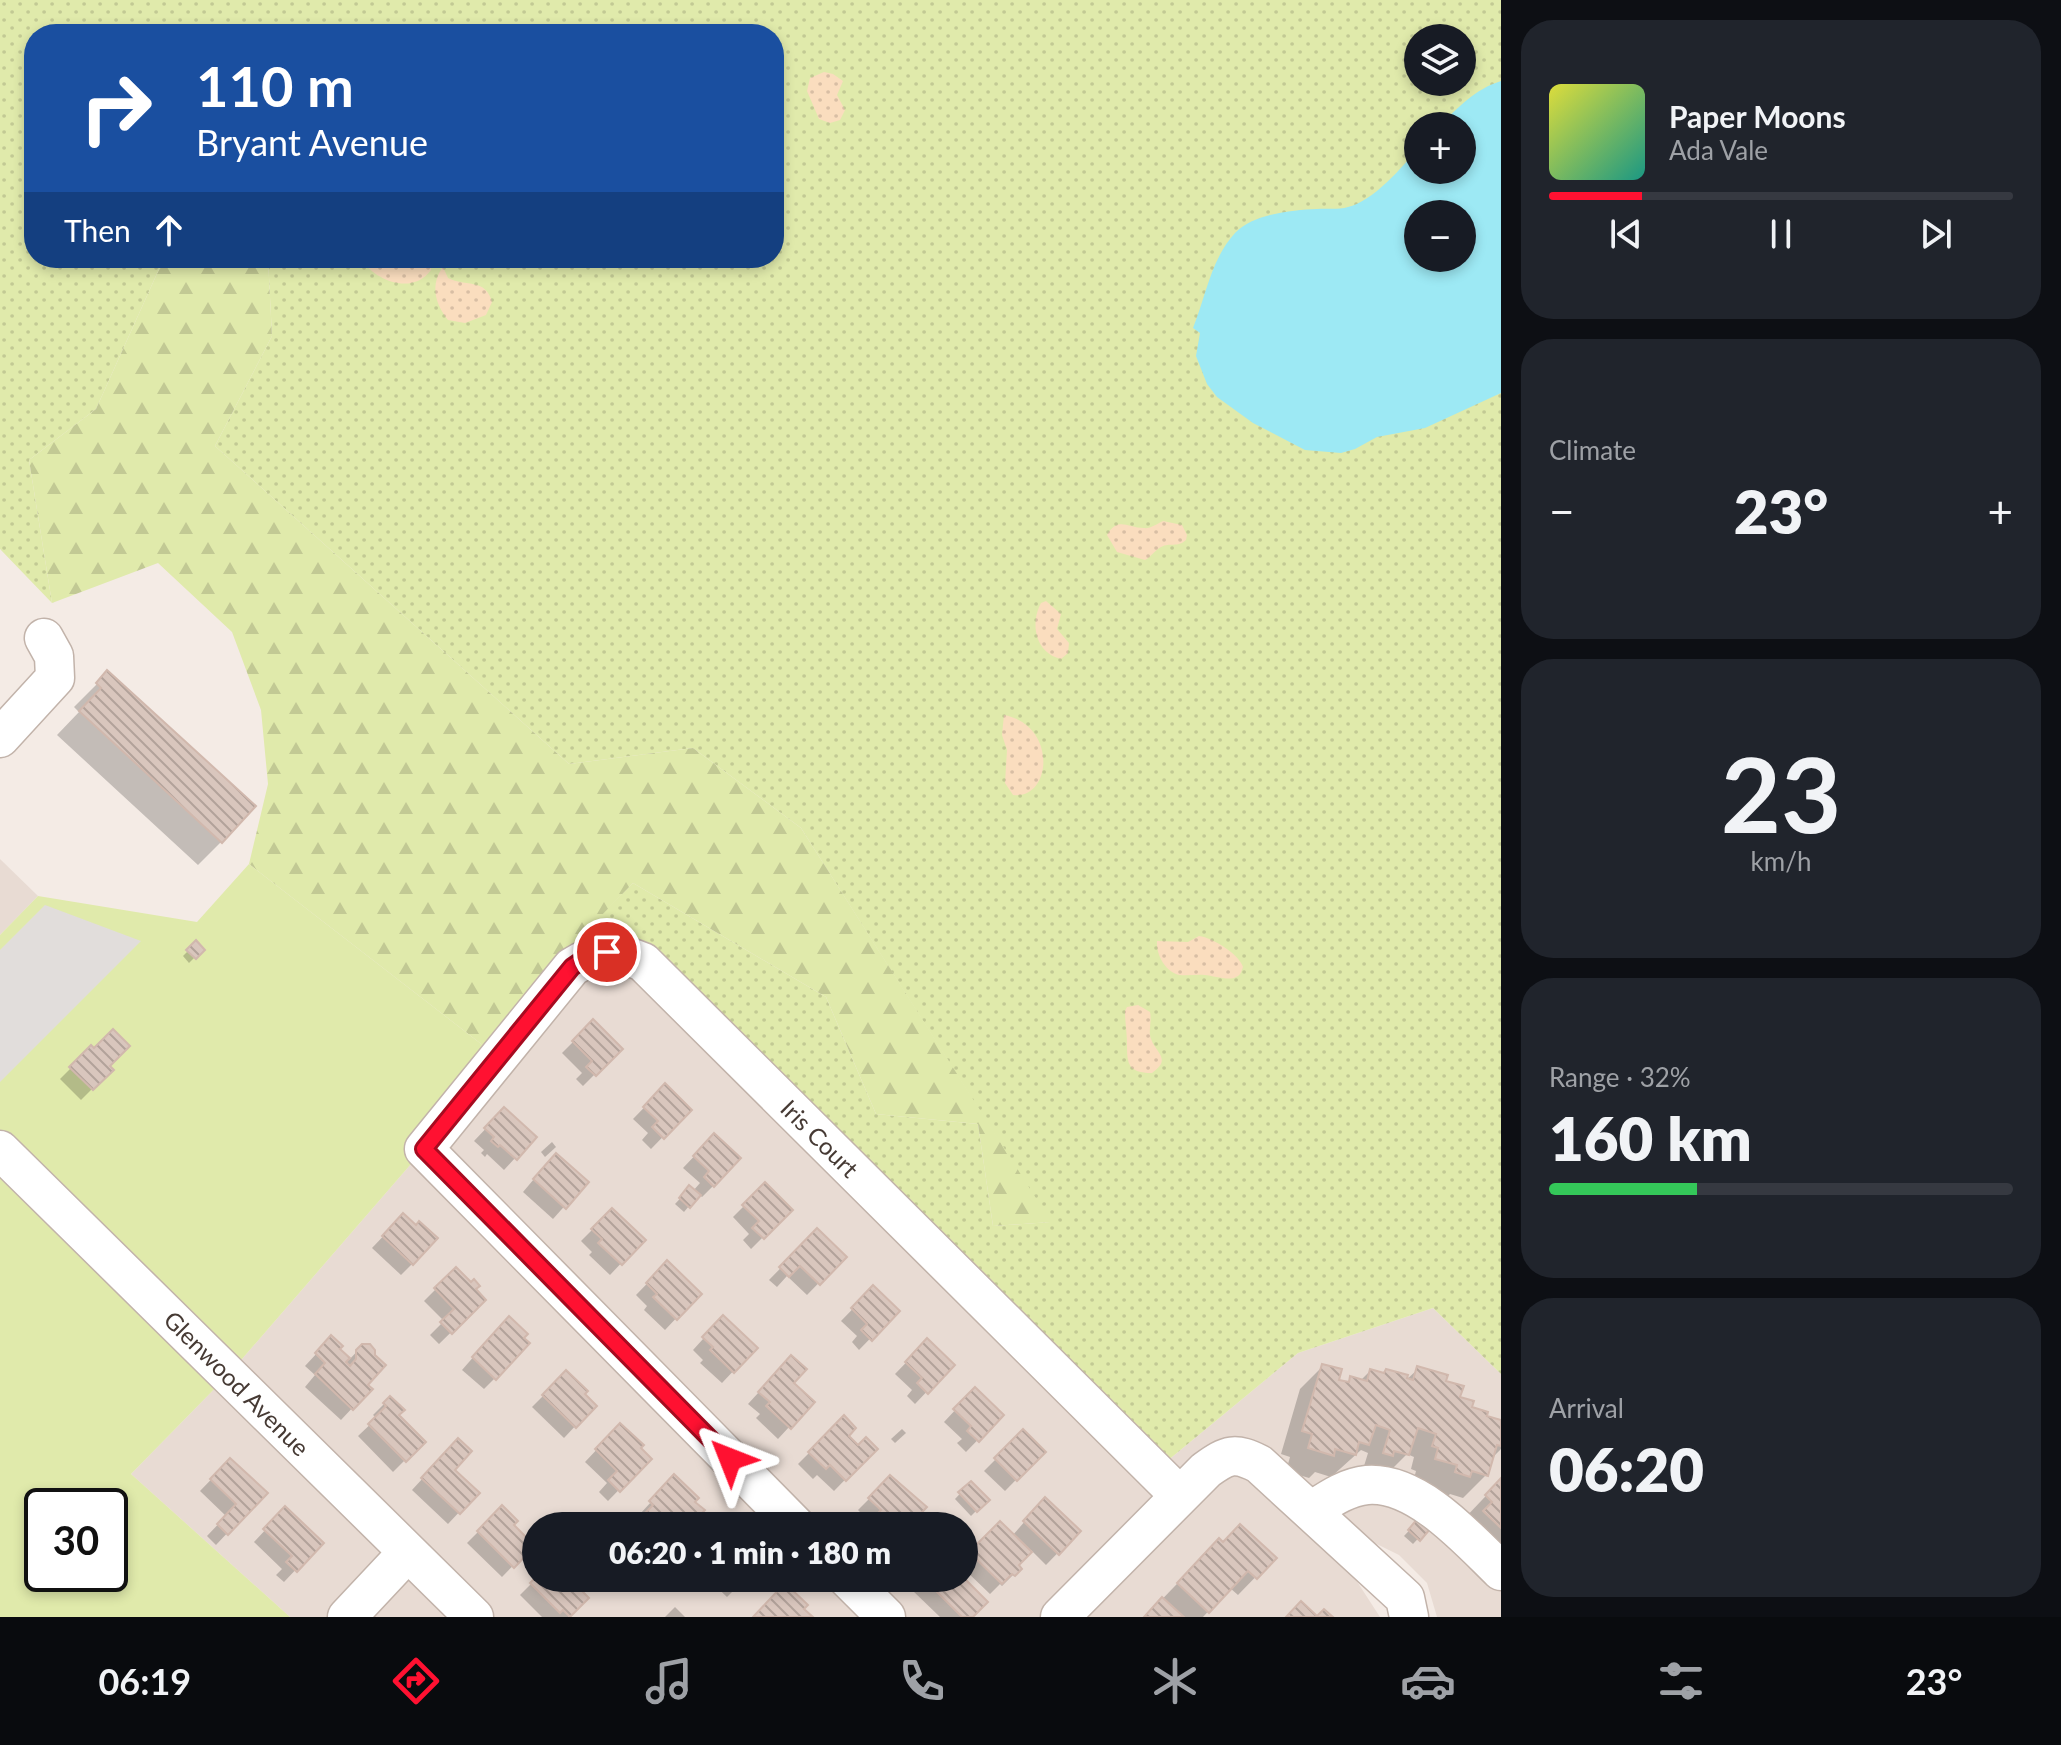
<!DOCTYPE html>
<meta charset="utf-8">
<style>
body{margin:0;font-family:Lato,sans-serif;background:#20242c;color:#f1f3f6;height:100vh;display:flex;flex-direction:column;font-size:30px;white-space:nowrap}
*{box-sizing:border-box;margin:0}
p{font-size:26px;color:#9ea1a6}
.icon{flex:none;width:44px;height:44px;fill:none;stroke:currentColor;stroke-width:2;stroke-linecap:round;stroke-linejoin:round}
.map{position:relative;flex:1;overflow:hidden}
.sheet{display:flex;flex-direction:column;gap:20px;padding:20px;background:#0d0f14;width:560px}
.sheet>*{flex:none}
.guide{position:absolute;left:24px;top:24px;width:760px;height:244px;border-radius:32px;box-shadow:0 4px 12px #0003;background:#1a4fa0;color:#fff;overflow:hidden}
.controls{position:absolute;left:1404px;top:24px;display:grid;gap:16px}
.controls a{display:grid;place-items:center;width:72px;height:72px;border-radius:50%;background:#171b24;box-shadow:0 4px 12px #0003;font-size:40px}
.speed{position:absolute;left:24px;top:1488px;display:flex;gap:16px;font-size:40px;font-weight:700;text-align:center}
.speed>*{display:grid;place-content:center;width:104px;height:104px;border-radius:50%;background:#171b24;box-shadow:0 4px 12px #0003;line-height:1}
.speed .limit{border:4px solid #111;border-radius:12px;background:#fff;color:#111}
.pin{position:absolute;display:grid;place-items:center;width:68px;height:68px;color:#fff;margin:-34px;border:4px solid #fff;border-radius:50%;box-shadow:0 2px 8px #0007}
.me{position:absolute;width:88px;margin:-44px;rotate:315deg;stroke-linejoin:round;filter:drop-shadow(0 0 6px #0008)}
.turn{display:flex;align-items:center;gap:28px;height:168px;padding:0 40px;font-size:36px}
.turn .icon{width:104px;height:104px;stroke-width:2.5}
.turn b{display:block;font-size:56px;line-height:68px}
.then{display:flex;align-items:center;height:76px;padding:0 40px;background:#0003;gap:16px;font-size:30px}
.big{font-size:60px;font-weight:800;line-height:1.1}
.sheet .card{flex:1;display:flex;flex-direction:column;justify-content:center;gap:12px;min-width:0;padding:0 28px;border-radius:32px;background:#20242c}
.sheet .dial{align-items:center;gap:0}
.dial b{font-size:104px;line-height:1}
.song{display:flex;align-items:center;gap:24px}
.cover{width:96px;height:96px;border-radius:12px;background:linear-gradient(135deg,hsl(60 70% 55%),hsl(170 70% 35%))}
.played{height:8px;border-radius:4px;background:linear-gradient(90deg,#ff1131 20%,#363941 20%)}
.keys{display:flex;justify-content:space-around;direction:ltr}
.heat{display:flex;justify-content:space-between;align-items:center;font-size:44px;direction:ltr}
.charge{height:12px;border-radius:6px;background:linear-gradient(90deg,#34c759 32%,#363941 0)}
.trip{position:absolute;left:522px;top:1512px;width:456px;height:80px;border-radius:40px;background:#171b24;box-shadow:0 4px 12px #0003;font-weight:800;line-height:80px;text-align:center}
.tab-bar{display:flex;height:128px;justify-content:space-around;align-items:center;background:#090b0e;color:#9ea1a6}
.tab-bar .icon{width:56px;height:56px}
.tab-bar .selected{color:#ff1131}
.tab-bar b{font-size:36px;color:#f1f3f6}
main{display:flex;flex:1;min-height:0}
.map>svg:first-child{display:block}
</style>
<main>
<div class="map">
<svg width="1501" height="1617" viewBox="0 0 1501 1617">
<defs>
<pattern id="grass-dots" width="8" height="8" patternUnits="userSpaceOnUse" patternTransform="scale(2)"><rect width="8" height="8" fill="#e0eaab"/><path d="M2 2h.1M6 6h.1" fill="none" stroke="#c2c994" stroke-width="1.8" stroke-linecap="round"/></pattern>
<pattern id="forest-firs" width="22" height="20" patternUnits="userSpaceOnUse" patternTransform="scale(2)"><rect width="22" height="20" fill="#e0eaab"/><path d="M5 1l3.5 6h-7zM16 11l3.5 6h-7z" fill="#c2c994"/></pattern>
<pattern id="sand-dots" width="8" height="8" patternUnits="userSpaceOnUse" patternTransform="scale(2)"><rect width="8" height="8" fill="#faddbe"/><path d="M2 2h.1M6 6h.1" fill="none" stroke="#d8bea4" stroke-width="1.8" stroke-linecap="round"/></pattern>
<pattern id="building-back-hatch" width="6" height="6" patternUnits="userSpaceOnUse" patternTransform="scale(2)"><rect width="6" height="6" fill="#d9c6bd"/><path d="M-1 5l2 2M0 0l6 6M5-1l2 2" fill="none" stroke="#b2a29a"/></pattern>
</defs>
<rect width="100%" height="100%" fill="#f4ebe5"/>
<g fill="#e8dbd3" fill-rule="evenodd">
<polygon points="0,859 38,896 0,935"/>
<path d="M607,952L1155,1471L1298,1353L1433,1308L1501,1374V1617H1437L1427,1583L1399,1555L1312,1512L1380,1617H290L131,1474L229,1374L424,1149ZM536,1526H964V1578H536Z"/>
</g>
<path fill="url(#grass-dots)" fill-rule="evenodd" d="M0,0H1501V1374L1433,1308L1298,1353L1155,1471L643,962L596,920L633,883L826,997L876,1114L978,1124L993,1226L1050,1222L801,828L693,748L569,764L215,446L272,336L268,258H774V34H34V258H164L96,409L29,460L52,603L0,549ZM1418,38H1462V82H1418ZM1418,126H1462V170H1418ZM1418,214H1462V258H1418Z"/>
<polygon fill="url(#forest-firs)" points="164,258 268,258 272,336 215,446 569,764 693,748 801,828 1051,1222 993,1226 978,1124 876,1114 826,997 633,883 597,920 643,962 607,952 498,1057 249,864 268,784 261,710 232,632 158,563 52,603 29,460 96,409"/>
<g fill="url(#sand-dots)">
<polygon points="824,72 833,74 843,81 837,95 845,110 840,120 830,123 819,119 807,91 810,78"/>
<path d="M363,258H428L431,270C413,295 376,282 361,259Z"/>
<path d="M443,267L448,278C466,287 486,278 492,302L486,315L465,323L448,320C435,304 430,284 443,267Z"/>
<path d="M1163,521L1182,525L1187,535L1186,540C1177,548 1170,542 1161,547C1155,550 1151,557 1145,560L1117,552L1107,535C1118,516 1127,528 1144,528C1150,529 1157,524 1163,521Z"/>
<path d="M1046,601L1061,614L1057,629L1069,643L1068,653L1061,659C1035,653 1030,623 1041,603Z"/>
<path d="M1004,715C1058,725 1052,800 1013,795L1005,783L1007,750L1002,735Z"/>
<path d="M1199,936C1213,938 1239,954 1243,967C1241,972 1241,975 1236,977C1229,981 1214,976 1205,975C1197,974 1188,976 1180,975C1166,973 1156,955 1157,941L1188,942Z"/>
<path d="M1138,1005L1150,1012C1152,1021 1148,1031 1151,1039C1156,1053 1172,1059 1152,1073C1128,1073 1127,1064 1127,1044C1127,1033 1125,1022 1125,1011L1127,1007Z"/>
</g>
<path fill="#e0eaab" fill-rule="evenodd" d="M249,864L498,1057L424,1149L229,1374L131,1474L290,1617H0V935L38,896L197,922ZM42,1506H110V1574H42Z"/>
<polygon fill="#e1dddb" points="45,905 141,941 0,1082 0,950"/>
<path fill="#9de9f4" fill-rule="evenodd" d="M1501,81V393L1425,428L1377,437L1355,449L1341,453L1305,450L1253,423L1217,397L1207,384L1196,356L1200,333L1193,328C1206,296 1211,259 1235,233C1253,214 1292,210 1317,209C1327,208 1338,210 1348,207C1372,202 1403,167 1418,148V170H1462V126H1439C1458,108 1475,89 1501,81ZM1418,214H1462V258H1418Z"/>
<g fill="#0003">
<polygon points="108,673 221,842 198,865 57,735 79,712 74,707"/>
<polygon points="196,943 202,950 189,963 183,956"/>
<polygon points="593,1022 620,1049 583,1086 576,1079 582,1073 562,1053"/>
<polygon points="91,1048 111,1070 81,1100 60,1079"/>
<polygon points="665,1086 689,1110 651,1149 642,1140 648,1133 633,1119"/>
<polygon points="493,1121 515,1158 504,1170 487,1154 485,1157 481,1153 484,1150 474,1141"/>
<polygon points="552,1142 556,1147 545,1157 541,1152"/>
<polygon points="703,1147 713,1186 702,1197 699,1194 684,1212 675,1204 690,1188 693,1191 700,1183 683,1168"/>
<polygon points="545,1166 586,1182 553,1219 523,1192"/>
<polygon points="765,1185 790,1210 751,1249 743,1240 749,1234 733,1217"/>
<polygon points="612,1210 643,1240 610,1275 589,1255 592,1252 581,1241"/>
<polygon points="392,1227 416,1227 412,1264 401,1275 372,1248"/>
<polygon points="817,1231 844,1257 807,1295 787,1276 777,1287 769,1280"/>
<polygon points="667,1263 699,1294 665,1330 644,1310 647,1306 636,1295"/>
<polygon points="456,1269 484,1300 439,1344 430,1335 444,1321 424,1301"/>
<polygon points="873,1288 897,1311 859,1350 852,1342 857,1336 841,1321"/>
<polygon points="723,1317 755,1348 722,1383 700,1363 703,1360 693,1350"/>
<polygon points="497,1330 522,1338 495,1378 484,1389 462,1370"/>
<polygon points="331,1338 338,1350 349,1360 362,1346 365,1385 370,1389 341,1420 305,1387 315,1375 305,1366"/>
<polygon points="927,1341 952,1365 915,1404 907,1396 912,1390 895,1374"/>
<polygon points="1323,1366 1336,1381 1346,1384 1351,1379 1360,1381 1370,1371 1404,1382 1418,1369 1444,1382 1470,1409 1501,1427 1501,1449 1491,1459 1486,1475 1463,1498 1450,1494 1445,1499 1413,1482 1416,1471 1411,1469 1414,1457 1407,1454 1384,1477 1361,1476 1368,1453 1361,1450 1331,1477 1315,1472 1309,1478 1286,1471 1290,1457 1281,1454 1300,1389"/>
<polygon points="780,1369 812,1402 778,1439 756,1418 760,1414 748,1404"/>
<polygon points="566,1373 594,1406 564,1438 532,1407"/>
<polygon points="975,1389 1002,1415 966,1452 957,1443 962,1439 944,1422"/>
<polygon points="390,1398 396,1416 423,1442 393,1472 358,1436 377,1418 373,1415"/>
<polygon points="844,1418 846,1436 858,1448 875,1449 834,1491 817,1475 813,1479 798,1464"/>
<polygon points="620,1425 649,1459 608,1501 599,1492 607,1483 585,1462"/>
<polygon points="902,1429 906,1433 895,1443 891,1439"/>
<polygon points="1023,1432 1043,1452 1005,1491 984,1471"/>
<polygon points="447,1452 452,1470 477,1493 448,1524 412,1490"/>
<polygon points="230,1460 265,1493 216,1545 207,1536 226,1516 200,1491"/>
<polygon points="674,1477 693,1502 687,1526 634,1526 643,1517 640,1514"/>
<polygon points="890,1478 906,1526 868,1526 871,1523 858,1510"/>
<polygon points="1501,1480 1501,1559 1463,1520"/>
<polygon points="970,1483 987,1500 971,1516 955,1499"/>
<polygon points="502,1508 511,1525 532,1546 502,1577 467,1543"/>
<polygon points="285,1509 321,1543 284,1582 276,1575 282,1569 254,1542"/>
<polygon points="1034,1511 1079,1531 1046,1565 1031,1550 1016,1566 1019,1569 1002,1586 1000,1584 990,1594 964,1569 964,1560 1000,1524 1012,1536"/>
<polygon points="1418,1521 1427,1529 1413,1544 1404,1536"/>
<polygon points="1202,1558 1274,1558 1238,1595 1230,1588 1203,1617 1145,1617"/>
<polygon points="537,1578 586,1598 568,1617 542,1617 520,1595"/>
<polygon points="707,1578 746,1578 727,1597"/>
<polygon points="924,1578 961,1578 970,1617 940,1617 912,1590"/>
<polygon points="675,1607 685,1617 665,1617"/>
</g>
<g fill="url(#building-back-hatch)" stroke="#d1b8ad" stroke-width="2">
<polygon points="107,670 256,806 222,843 79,711 101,688 96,683"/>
<polygon points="196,940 205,950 196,959 186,950"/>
<polygon points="593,1019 623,1049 596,1076 586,1067 592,1061 572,1041"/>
<polygon points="113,1029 130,1046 110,1066 114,1070 93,1090 69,1067 91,1045 94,1048"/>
<polygon points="665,1083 692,1110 664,1139 652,1127 658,1121 643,1107"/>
<polygon points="504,1107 537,1137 517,1160 500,1145 498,1147 491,1141 494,1137 484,1128"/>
<polygon points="714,1133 741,1158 714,1187 704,1177 709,1171 693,1156"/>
<polygon points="556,1153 589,1182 566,1209 533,1179"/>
<polygon points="765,1182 793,1210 764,1239 752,1228 759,1221 742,1205"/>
<polygon points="689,1185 701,1195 690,1208 679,1198"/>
<polygon points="612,1208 646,1240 622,1265 598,1243 602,1239 591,1229"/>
<polygon points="403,1213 416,1225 419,1221 438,1238 413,1265 382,1236"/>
<polygon points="817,1228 847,1257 820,1285 800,1266 789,1277 779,1267"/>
<polygon points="667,1260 702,1294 677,1320 653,1297 657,1294 646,1283"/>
<polygon points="456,1267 471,1282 474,1279 480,1286 476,1289 486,1300 452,1334 440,1322 454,1309 434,1288"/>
<polygon points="873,1285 900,1311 872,1341 861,1330 867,1324 851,1308"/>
<polygon points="723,1315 758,1348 734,1373 710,1350 713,1347 702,1337"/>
<polygon points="509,1316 528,1334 524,1338 530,1343 496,1380 472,1357"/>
<polygon points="331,1335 343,1346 340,1349 350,1358 346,1362 350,1366 356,1359 356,1350 362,1344 370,1344 375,1350 375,1355 386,1365 368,1385 373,1389 353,1410 315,1374 325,1363 315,1353"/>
<polygon points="927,1338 955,1365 928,1394 917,1383 922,1378 905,1362"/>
<polygon points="791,1355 807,1369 794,1383 815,1402 791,1429 766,1406 770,1402 758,1392"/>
<polygon points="1322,1364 1342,1369 1339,1380 1349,1382 1350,1376 1367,1381 1370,1369 1384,1373 1386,1369 1408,1375 1407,1378 1413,1380 1417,1366 1448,1375 1446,1381 1464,1386 1460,1397 1474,1401 1472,1407 1488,1412 1487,1416 1501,1420 1501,1446 1497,1445 1488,1476 1472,1471 1470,1477 1455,1472 1457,1465 1435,1459 1438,1448 1432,1446 1436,1434 1418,1428 1409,1455 1394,1451 1393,1456 1383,1453 1390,1430 1376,1425 1369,1445 1359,1442 1356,1455 1335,1449 1334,1456 1308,1448 1312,1434 1302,1431"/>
<polygon points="566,1370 588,1391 585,1394 597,1406 576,1428 542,1395"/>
<polygon points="975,1387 1004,1415 979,1442 967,1431 971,1426 953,1409"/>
<polygon points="390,1396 405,1410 399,1415 426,1442 406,1462 368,1424 386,1406 383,1403"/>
<polygon points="844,1415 856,1428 849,1436 858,1445 866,1437 878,1449 846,1481 830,1465 826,1469 808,1452"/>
<polygon points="620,1423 644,1445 641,1448 652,1459 620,1492 608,1480 617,1471 595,1449"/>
<polygon points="1023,1429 1046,1452 1017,1481 994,1458"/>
<polygon points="458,1438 472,1451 455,1470 480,1493 460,1514 421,1478"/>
<polygon points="230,1458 268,1493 228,1535 217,1524 236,1504 210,1479"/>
<polygon points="674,1474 699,1498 695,1502 705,1510 690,1526 677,1526 668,1517 659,1526 654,1526 643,1515 653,1505 649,1501"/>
<polygon points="890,1475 927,1507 909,1526 885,1526 875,1516 881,1510 868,1498"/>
<polygon points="1501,1478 1501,1528 1483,1511 1492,1502 1485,1495"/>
<polygon points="971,1481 990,1500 977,1512 958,1492"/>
<polygon points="1045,1497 1081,1531 1059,1555 1023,1521"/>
<polygon points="502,1505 518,1521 514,1525 535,1546 514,1568 477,1531"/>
<polygon points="285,1506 324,1543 297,1572 286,1562 292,1556 263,1529"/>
<polygon points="1418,1518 1430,1529 1420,1541 1408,1530"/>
<polygon points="1000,1521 1032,1552 1019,1565 1022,1569 1015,1576 1012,1574 1002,1584 969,1552"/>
<polygon points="1240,1524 1277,1558 1257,1579 1248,1571 1209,1613 1177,1583 1219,1538 1223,1542"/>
<polygon points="536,1577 569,1578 589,1598 570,1617 563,1610 560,1613 530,1583"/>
<polygon points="923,1578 964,1578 988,1602 973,1617 962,1617"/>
<polygon points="785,1583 808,1605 804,1609 813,1617 753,1617"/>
<polygon points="1162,1597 1184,1617 1144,1617"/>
<polygon points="1301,1601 1317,1616 1324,1609 1333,1617 1286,1617"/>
</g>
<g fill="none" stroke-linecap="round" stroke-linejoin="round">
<g stroke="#c2b3aa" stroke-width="41">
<g id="minor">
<polyline points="0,738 55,678 54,656 44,638"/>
<polyline points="0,1150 474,1617"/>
<path d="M1311,1511C1328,1500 1346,1487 1367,1485C1417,1481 1468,1539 1501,1571"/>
<path d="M796,1526L424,1149L572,967C597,951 616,950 643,962L1179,1495"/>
<polyline points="847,1578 886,1617"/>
<polyline points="347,1617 407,1553"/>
<path d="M1060,1617L1206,1470C1228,1454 1235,1452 1259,1464L1405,1598L1409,1617"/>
</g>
</g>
<use href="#minor" stroke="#fff" stroke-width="38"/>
</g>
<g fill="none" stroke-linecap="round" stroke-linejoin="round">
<g stroke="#a60b20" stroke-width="20">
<polyline id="route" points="607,952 588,956 572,967 424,1149 730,1459"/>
</g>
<use href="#route" stroke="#ff1131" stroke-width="14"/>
</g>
<g text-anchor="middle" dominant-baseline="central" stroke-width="6" stroke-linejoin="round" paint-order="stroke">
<g font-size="24" fill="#463a34" stroke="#fff">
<text transform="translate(820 1138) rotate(45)">Iris Court</text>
<text transform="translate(237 1383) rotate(45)">Glenwood Avenue</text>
</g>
</g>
</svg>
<div class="controls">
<a><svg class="icon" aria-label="layers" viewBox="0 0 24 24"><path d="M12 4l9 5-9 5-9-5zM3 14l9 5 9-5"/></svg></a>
<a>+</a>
<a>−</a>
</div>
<div class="speed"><div class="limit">30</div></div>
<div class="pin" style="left:607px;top:952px;background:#d93025"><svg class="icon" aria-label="arrive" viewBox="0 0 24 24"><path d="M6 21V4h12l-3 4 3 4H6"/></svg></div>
<svg class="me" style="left:730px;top:1459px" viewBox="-20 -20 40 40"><path d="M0-17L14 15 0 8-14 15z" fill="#ff1131" stroke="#fff" stroke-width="4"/></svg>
<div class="trip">06:20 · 1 min · 180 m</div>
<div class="guide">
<div class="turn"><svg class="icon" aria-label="right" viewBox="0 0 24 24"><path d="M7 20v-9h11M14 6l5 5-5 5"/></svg><div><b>110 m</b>Bryant Avenue</div></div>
<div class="then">Then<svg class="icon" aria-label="ahead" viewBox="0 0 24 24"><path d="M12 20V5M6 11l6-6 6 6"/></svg></div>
</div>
</div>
<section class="sheet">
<div class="card">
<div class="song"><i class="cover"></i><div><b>Paper Moons</b><p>Ada Vale</p></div></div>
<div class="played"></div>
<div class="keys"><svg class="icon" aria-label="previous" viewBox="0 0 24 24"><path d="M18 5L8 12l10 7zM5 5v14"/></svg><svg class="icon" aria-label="pause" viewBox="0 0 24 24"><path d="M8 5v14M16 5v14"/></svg><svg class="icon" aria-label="next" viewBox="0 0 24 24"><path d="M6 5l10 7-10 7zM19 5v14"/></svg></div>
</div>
<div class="card"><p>Climate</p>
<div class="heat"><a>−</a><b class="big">23°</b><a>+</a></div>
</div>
<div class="card dial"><b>23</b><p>km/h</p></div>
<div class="card"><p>Range · 32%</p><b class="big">160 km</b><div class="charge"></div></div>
<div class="card"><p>Arrival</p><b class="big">06:20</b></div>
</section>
</main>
<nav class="tab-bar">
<b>06:19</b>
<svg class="icon selected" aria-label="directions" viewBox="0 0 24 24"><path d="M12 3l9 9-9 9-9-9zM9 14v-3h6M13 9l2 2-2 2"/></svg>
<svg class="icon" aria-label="music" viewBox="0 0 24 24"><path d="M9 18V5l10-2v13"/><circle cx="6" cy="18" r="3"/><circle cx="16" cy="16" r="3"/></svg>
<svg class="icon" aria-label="phone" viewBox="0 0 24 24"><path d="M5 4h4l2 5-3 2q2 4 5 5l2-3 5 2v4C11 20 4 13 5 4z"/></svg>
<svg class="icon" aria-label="climate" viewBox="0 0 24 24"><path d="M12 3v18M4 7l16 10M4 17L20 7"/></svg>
<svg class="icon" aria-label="car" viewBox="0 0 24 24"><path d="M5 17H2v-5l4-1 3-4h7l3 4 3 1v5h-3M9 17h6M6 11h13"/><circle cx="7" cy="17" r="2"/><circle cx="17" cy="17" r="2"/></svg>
<svg class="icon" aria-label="filters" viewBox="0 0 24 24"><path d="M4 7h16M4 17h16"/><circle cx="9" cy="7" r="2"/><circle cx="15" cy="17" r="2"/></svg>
<b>23°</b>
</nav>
